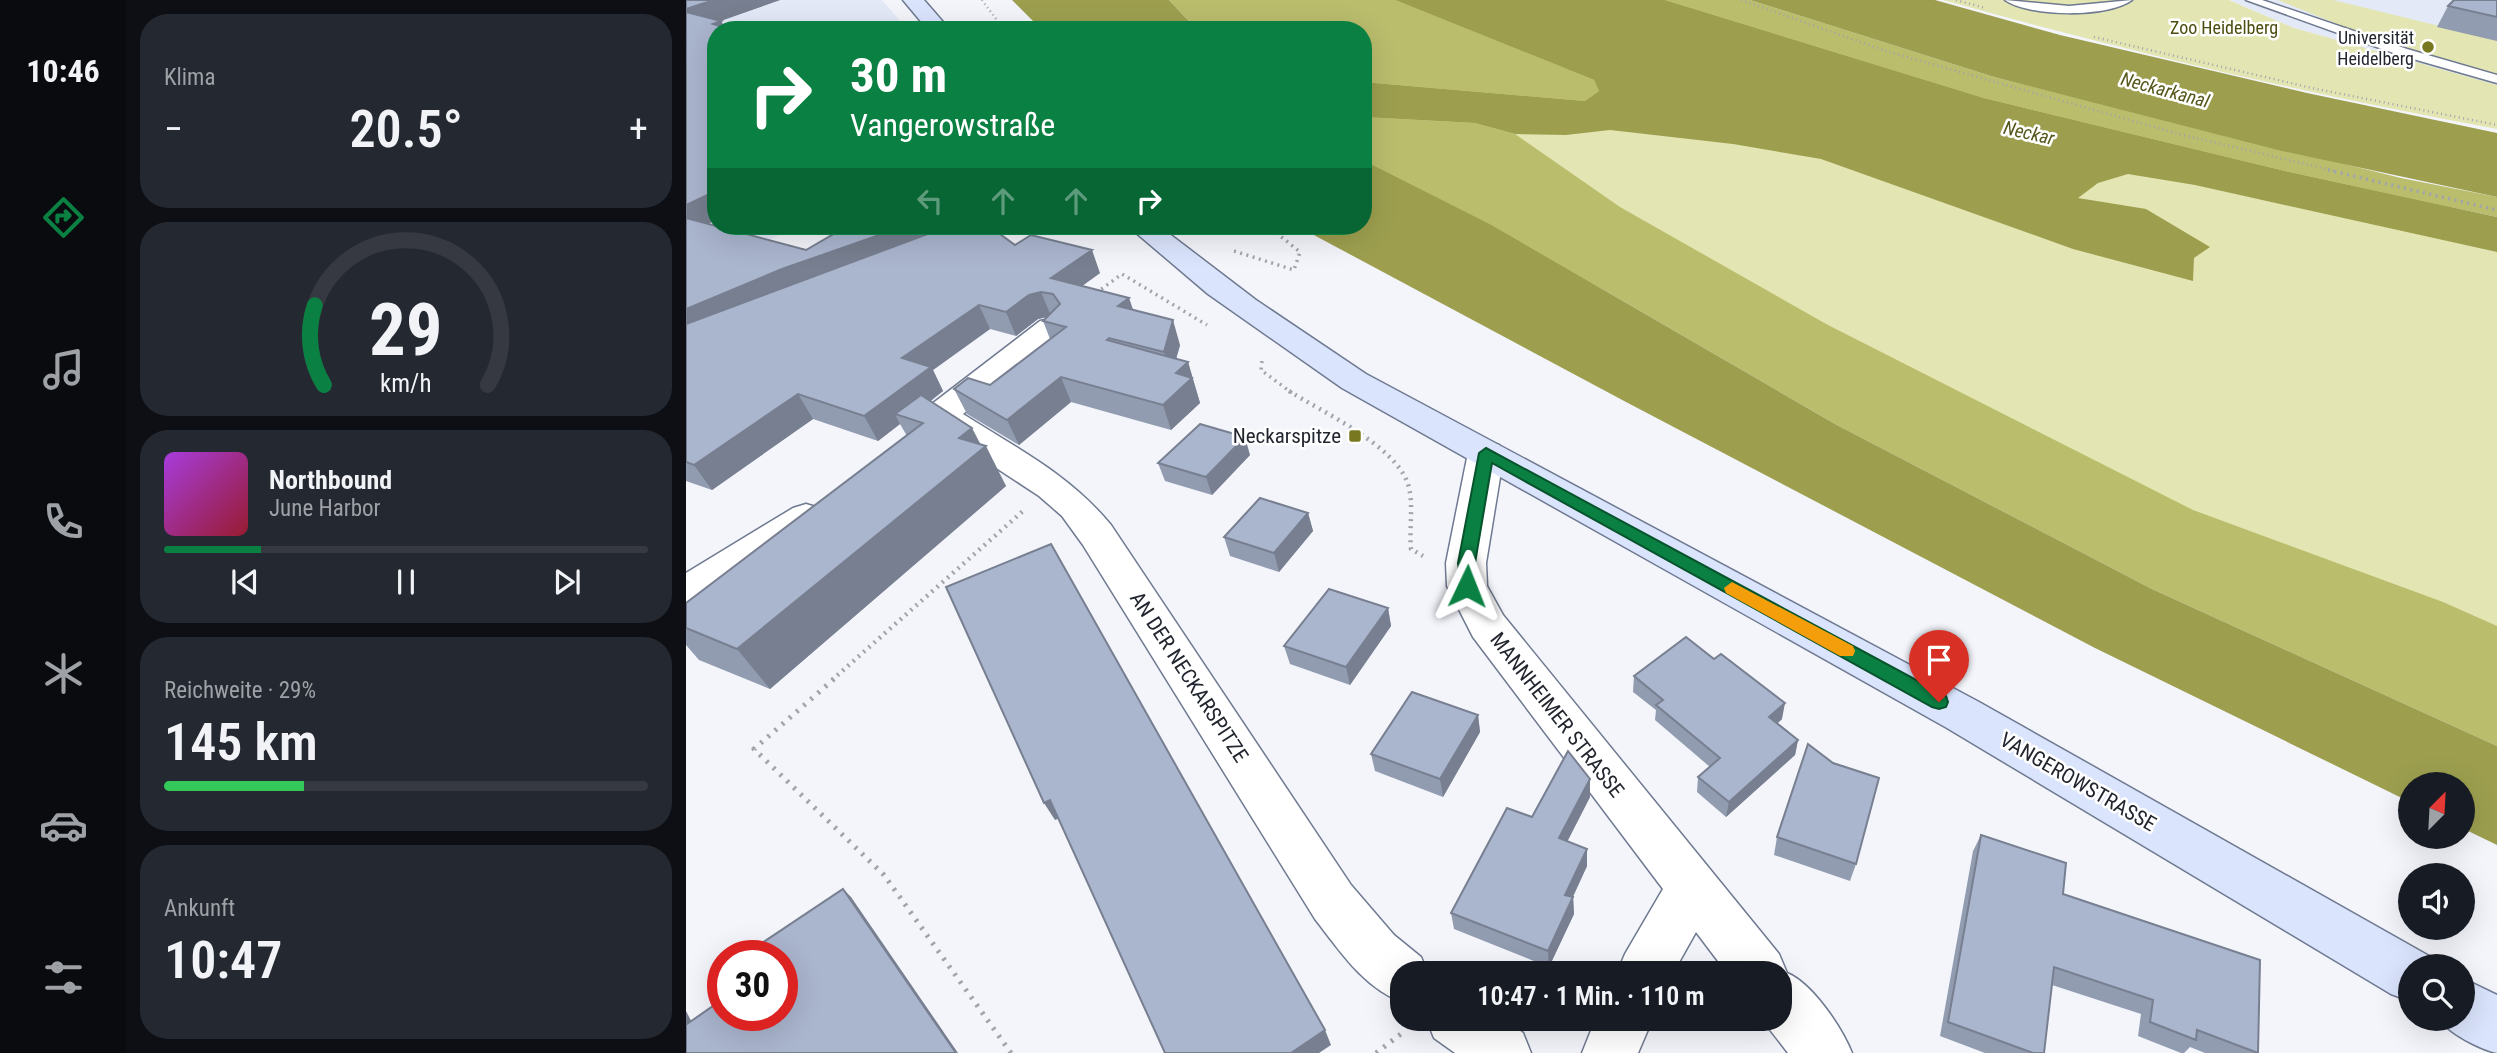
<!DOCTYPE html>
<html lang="de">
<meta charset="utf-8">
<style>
body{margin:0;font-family:"Roboto Condensed",sans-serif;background:#242831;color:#f1f3f6;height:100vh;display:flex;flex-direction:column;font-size:26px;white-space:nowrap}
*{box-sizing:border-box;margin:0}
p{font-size:23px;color:#9ea1a6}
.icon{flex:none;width:38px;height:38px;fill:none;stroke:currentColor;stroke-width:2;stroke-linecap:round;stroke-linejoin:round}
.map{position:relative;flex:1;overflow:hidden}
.drawer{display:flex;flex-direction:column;gap:14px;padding:14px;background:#0d0f14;width:560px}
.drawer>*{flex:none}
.guide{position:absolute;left:21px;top:21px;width:665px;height:214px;border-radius:28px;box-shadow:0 7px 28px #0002;background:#0b8043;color:#fff;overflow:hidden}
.needle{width:46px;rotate:24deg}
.tools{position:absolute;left:1712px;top:772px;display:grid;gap:14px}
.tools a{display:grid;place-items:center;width:77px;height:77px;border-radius:50%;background:#171b24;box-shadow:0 7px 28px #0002;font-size:35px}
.speed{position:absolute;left:21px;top:940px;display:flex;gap:14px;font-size:35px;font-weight:700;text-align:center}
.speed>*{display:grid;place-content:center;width:91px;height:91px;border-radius:50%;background:#171b24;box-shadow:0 7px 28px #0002;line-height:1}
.speed .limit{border:10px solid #d22;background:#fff;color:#111}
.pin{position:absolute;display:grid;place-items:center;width:60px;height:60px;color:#fff;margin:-72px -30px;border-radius:50% 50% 50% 0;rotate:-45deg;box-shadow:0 0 7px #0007}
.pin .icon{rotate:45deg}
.me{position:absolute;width:77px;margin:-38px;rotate:2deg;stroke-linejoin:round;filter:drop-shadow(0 0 5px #0008)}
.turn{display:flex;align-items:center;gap:24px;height:147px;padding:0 28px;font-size:32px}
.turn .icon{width:91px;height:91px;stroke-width:2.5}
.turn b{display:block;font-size:49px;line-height:60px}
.lanes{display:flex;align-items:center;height:66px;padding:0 28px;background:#0003;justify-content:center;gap:35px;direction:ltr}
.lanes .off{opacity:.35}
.big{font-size:52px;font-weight:600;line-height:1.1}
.drawer .tile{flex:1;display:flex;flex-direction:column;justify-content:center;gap:10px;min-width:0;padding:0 24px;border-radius:28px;background:#242831}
.drawer .dial{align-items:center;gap:0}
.dial svg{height:182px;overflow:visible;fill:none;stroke:#363941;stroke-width:7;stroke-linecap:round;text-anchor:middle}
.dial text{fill:#f1f3f6;stroke:none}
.song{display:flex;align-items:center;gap:21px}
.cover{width:84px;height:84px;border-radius:10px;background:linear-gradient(135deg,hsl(280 70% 55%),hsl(350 70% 35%))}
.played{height:7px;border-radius:4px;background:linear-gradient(90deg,#0b8043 20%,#363941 20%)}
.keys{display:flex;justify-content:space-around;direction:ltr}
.heat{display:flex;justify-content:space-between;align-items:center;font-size:38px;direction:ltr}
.charge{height:10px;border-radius:5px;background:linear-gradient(90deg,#34c759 29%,#363941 0)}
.trip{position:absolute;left:704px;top:961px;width:402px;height:70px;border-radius:28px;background:#171b24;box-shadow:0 7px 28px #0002;font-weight:600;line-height:70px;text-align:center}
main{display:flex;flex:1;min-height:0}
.tabs{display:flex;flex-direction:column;width:126px;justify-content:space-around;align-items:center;background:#090b0e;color:#9ea1a6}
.tabs .icon{width:49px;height:49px}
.tabs .on{color:#0b8043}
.tabs b{font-size:32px;color:#f1f3f6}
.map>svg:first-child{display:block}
</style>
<main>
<nav class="tabs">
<b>10:46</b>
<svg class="icon on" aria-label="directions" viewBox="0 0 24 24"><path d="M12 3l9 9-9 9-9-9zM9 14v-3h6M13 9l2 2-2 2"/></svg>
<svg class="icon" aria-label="music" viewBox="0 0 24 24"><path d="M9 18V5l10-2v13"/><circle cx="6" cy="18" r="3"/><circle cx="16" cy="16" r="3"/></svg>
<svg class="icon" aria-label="phone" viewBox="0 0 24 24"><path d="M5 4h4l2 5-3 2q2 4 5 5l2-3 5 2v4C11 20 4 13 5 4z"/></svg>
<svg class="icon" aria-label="climate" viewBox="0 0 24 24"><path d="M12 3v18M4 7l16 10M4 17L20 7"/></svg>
<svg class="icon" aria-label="car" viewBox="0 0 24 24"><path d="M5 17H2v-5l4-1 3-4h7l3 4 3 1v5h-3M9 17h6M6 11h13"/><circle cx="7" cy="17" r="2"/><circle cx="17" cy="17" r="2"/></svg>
<svg class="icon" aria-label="filters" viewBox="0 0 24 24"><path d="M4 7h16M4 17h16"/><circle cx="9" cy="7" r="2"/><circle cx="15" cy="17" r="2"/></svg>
</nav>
<section class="drawer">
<div class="tile"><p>Klima</p>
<div class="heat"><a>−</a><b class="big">20.5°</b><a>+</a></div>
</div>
<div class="tile dial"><svg viewBox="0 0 100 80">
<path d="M14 69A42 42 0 1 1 86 69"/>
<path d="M14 69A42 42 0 0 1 10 34" stroke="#0b8043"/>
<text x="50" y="56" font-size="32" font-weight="700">29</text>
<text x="50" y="72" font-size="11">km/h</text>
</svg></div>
<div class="tile">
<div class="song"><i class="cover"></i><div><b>Northbound</b><p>June Harbor</p></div></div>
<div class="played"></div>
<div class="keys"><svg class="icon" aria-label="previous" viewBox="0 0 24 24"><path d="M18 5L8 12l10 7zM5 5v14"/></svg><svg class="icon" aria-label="pause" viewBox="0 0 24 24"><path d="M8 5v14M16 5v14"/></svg><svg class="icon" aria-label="next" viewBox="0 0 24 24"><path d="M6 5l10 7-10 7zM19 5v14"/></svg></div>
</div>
<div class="tile"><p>Reichweite · 29%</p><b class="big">145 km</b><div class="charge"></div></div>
<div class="tile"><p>Ankunft</p><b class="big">10:47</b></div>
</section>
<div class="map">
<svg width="1811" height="1053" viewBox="0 0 1811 1053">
<rect width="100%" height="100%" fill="#f3f5fb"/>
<g fill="#e3e9f6">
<polygon points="0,0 196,0 222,30 30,30 30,226 109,226 0,286"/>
<polygon points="1544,0 1811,0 1811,87 1608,28"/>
</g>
<g fill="#e3e6b2">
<polygon points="493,0 986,0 1811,219 1811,719 677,174 677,30"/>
<path d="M1257,0H1543L1608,28L1811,85V129C1624,95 1440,51 1257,0Z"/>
<polygon points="1592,0 1647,0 1811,40 1811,74 1678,35"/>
</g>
<g fill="#babd6c">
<polygon points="483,0 709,0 908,80 913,91 899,101 677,82 677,30 511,30"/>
<polygon points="979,0 1064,0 1308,77 1715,178 1811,197 1811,217 1599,171 1298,98"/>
<polygon points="677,117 789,123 829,134 934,207 1142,325 1507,510 1757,602 1811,626 1811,746 1466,589 1149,424 804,224 677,160"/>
</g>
<g fill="#9d9f4f">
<polygon points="326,0 483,0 511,30 356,30"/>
<polygon points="709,0 979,0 1298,98 1599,171 1811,217 1811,252 1509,185 1442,174 1412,183 1392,198 1460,209 1524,247 1508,258 1507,281 1387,249 1135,159 1047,144 924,130 880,135 829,134 789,123 677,117 677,82 899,101 913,91 908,80"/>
<polygon points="1064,0 1249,0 1374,35 1621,93 1811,133 1811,197 1596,151 1308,77"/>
<polygon points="677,160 804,224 1149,424 1466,589 1811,746 1811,845 1776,828 1776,784 1724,784 1724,802 1409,648 940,402 611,226 677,226"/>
</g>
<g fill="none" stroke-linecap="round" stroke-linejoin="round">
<g stroke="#6f7990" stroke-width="3">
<g id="lane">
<path d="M1319,0L1383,6L1446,0C1422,18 1343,17 1319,0Z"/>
<polygon points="1560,0 1576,0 1721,49 1811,75 1811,83 1713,55"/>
</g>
</g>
<g stroke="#6f7990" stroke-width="3">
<g id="street">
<path d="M365,319L376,321L381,328L376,335L277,414C332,449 383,474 425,525L665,885L708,935L735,957L742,973H716V1002C677,987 654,951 629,919L397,545L376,516L353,496L242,423L237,415L242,407L354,321Z"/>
<path d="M800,441L813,445L818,453L800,563L801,586L817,615L1093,954L1101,973C1127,984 1156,1028 1166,1053H1102L1075,1018H1094V973H1041L1010,932L987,973H931L939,954L977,889L787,637L761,586L760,563L782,453L787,445Z"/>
<polygon points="120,504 133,508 139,517 133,526 14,603 0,607 0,573 107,508"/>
<polygon points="740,1018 817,1018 837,1033 845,1053 769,1053 748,1038"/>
<polygon points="910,1018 967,1018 952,1053 896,1053"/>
</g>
</g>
<g stroke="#6f7990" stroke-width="3">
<g id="secondary">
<polygon points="217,0 238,0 264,30 242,30"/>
<polygon points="442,226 473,226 570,300 680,374 1293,702 1743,956 1747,966 1724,966 1724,1001 1705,994 1261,728 656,388 522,294"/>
<path d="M1776,978L1811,995V1053C1796,1050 1759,1032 1754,1018H1776Z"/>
</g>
</g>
<g stroke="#a1a4ab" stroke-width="2.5" stroke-dasharray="1 3.5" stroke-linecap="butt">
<polyline points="296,0 313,23 331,30"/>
<polyline points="1055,0 1200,51 1493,134 1649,171"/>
<polyline points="1270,0 1299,8"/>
<polyline points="1408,37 1626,88 1811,125"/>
</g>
<g stroke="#a1a4ab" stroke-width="3.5" stroke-dasharray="2 4.5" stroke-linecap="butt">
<polyline points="1642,170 1811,210"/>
<polyline points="548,251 608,270 614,252 582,226"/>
<polyline points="410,293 436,274 521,325"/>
<polyline points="576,361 575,370 606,393"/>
</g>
<g stroke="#a1a4ab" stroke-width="4.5" stroke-dasharray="2 5" stroke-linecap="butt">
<path d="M603,391C636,412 709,445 722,484C728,503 723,528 725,549L737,556"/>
<polyline points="146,680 337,511"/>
</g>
<g stroke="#a1a4ab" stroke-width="5" stroke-dasharray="2.5 7" stroke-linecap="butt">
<polyline points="148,679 68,749 198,875 325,1053"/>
<polyline points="690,1053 720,1030"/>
</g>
<use href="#lane" fill="#fff" fill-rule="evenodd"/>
<use href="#street" fill="#fff" fill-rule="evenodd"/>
<use href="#secondary" fill="#dae4fc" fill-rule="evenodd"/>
</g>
<g fill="#929cb1">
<polygon points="0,0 94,0 34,21 35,21 39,28 30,30 30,220 22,224 120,250 329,245 414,273 396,286 443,298 447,310 494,345 490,359 502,362 514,403 485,430 385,402 333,445 281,414 268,389 304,385 364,339 357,321 361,317 352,319 330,336 304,329 247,370 257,391 245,401 294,444 320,486 84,689 13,660 0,645 0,603 221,436 214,424 192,441 127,419 26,490 0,481"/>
<polygon points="1811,0 1811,41 1751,27 1762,6"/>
<polygon points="564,455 526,495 479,481 472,463"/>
<polygon points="622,513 627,531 593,572 544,556 538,537"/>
<polygon points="702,608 705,626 664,685 604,664 598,646"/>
<polygon points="948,676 1096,719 1091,724 1112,740 1109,755 1040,817 1011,792 1012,777 1024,767 969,720 970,710 947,692"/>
<polygon points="792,715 794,732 757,797 689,771 685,754"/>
<polygon points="904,797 881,841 901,866 887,897 888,914 863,967 768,929 765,913 846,817"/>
<polygon points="1295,835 1377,894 1572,1053 1519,1053 1504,1047 1498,1053 1495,1053 1452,1036 1455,1014 1366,985 1358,1053 1299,1053 1254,1036 1287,851"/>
<polygon points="1091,837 1170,864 1164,881 1088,855"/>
</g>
<g fill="#777f90">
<polygon points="28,0 94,0 6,31 0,19 0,9"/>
<polygon points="35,21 40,30 27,24"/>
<polygon points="30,191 30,220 0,234 0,205"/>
<polygon points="219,226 283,226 0,340 0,309 96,269"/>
<polygon points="406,250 414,273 374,302 365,278"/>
<polygon points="355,292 365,316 352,319 330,336 320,312 343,295"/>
<polygon points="443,298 451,322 432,306"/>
<polygon points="293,305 304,329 247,370 257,391 222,418 209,414 214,424 192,441 178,416 216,358"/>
<polygon points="487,320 494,345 485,377 478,352"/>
<polygon points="502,362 514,403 485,430 477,405 490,373"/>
<polygon points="375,377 385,402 333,445 321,420"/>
<polygon points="112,394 127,419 26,490 8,465"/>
<polygon points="286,428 297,449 300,446 320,486 84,689 51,649 273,438"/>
<polygon points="559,437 564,455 526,495 520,477"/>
<polygon points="622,513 627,531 593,572 588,553"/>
<polygon points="702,608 705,626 664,685 660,667"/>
<polygon points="1099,703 1096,719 1080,733 1083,717"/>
<polygon points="792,715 794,732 757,797 754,779"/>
<polygon points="1112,740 1109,755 1040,817 1043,802"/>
<polygon points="904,779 904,797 874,856 873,838"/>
<polygon points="364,800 374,818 369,820 358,803"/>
<polygon points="901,849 901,866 880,911 879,895"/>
<polygon points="157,889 165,897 272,1053 270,1053"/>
<polygon points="887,897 888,914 863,967 862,951"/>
<polygon points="0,1011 11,1032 0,1023"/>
<polygon points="639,1030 645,1045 633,1053 605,1053"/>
</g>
<g fill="#aab5ce" stroke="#777f90" stroke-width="2">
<polygon points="0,0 28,0 0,9"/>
<polygon points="1768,0 1811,0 1811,17 1762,6"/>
<polygon points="0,12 35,21 27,24 46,30 30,30 30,191 0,205"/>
<polygon points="0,218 120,250 158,228 164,226 219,226 96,269 0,309"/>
<polygon points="263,226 303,226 329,245 345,235 406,250 365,278 443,298 432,306 487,320 478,352 423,338 421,340 502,362 490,373 506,378 477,405 375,377 321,420 268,389 282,378 304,385 380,327 357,321 374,304 367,294 355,292 343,295 320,312 293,305 216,358 245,367 178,416 112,394 8,465 0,462 0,324"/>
<polygon points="235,395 286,428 273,438 300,446 51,649 0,628 0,603 237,423 209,414"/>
<polygon points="514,424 559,437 520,477 472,463"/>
<polygon points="574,498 622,513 588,553 538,537"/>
<polygon points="365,544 639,1030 605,1053 479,1053 364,800 358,803 260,587"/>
<polygon points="643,589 702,608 660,667 598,646"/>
<polygon points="1000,637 1028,659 1035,654 1099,703 1083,717 1112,740 1043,802 1012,777 1034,758 970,705 977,700 948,676"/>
<polygon points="726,692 792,715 754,779 685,754"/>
<polygon points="1122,744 1147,763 1193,778 1170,864 1091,837"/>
<polygon points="882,751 904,779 873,838 901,849 879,895 887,897 862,951 765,913 821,808 846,817"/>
<polygon points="1295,835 1380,863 1377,894 1574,960 1572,1053 1511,1030 1510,1040 1464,1022 1467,1000 1368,967 1358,1053 1347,1053 1262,1022"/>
<polygon points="157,889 270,1053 0,1053 0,1023 1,1024 37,999 37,1015 96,1015 96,956 79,956 73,945"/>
</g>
<polygon fill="#0b8043" stroke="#07532c" stroke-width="2" points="800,448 1260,696 1262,702 1260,707 1253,709 1246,707 806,463 789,563 790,586 781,592 775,590 772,563 793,453"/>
<polygon fill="#f59e0b" points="1046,582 1167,646 1169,651 1167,656 1154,656 1040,593 1038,588"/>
<g fill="#77781f" stroke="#fff" stroke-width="2.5">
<circle cx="1742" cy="47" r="7"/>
<rect x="662" y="429" width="14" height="14" rx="3.5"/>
</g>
<g text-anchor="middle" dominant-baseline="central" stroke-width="5" stroke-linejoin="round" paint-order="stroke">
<g font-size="18" fill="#4c4c0f" stroke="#fff">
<text x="1538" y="27">Zoo Heidelberg</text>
</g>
<g font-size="18" fill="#21262f" stroke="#fff" text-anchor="end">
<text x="1728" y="37">Universität<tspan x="1728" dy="21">Heidelberg</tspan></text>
</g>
<g font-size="19" font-style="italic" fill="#56571c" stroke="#fff">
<text transform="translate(1479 90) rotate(15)">Neckarkanal</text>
<text transform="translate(1343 133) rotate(13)">Neckar</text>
</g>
<g font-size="21" fill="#21262f" stroke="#fff" text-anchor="end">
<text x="655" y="436">Neckarspitze</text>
</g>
<g font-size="21" fill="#21262f" stroke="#fff">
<text transform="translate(503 677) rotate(57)">AN DER NECKARSPITZE</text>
<text transform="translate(871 715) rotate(52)">MANNHEIMER STRASSE</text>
<text transform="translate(1392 782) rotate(30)">VANGEROWSTRASSE</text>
</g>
</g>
</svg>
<div class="tools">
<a><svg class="needle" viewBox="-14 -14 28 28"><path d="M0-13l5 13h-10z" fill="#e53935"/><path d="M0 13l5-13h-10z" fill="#9ea1a6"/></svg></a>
<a><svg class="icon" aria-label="sound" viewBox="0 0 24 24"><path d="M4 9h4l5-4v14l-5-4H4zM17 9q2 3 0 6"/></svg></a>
<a><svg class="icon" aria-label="search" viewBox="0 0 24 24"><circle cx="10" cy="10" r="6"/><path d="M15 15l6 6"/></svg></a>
</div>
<div class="speed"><div class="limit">30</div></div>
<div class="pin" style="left:1253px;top:702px;background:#d93025"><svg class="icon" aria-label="arrive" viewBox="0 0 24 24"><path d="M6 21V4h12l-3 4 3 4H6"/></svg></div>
<svg class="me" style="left:781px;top:586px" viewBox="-20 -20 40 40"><path d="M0-17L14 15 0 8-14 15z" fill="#0b8043" stroke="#fff" stroke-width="4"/></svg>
<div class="trip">10:47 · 1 Min. · 110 m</div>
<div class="guide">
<div class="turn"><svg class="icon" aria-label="right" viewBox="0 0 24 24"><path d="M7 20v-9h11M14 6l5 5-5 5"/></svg><div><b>30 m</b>Vangerowstraße</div></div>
<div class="lanes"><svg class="icon off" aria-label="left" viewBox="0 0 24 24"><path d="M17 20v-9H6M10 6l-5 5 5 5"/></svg><svg class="icon off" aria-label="ahead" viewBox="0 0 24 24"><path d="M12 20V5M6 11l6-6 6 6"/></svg><svg class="icon off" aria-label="ahead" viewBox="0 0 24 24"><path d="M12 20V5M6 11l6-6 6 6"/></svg><svg class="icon" aria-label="right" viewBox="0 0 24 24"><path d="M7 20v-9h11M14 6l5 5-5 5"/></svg></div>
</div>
</div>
</main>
